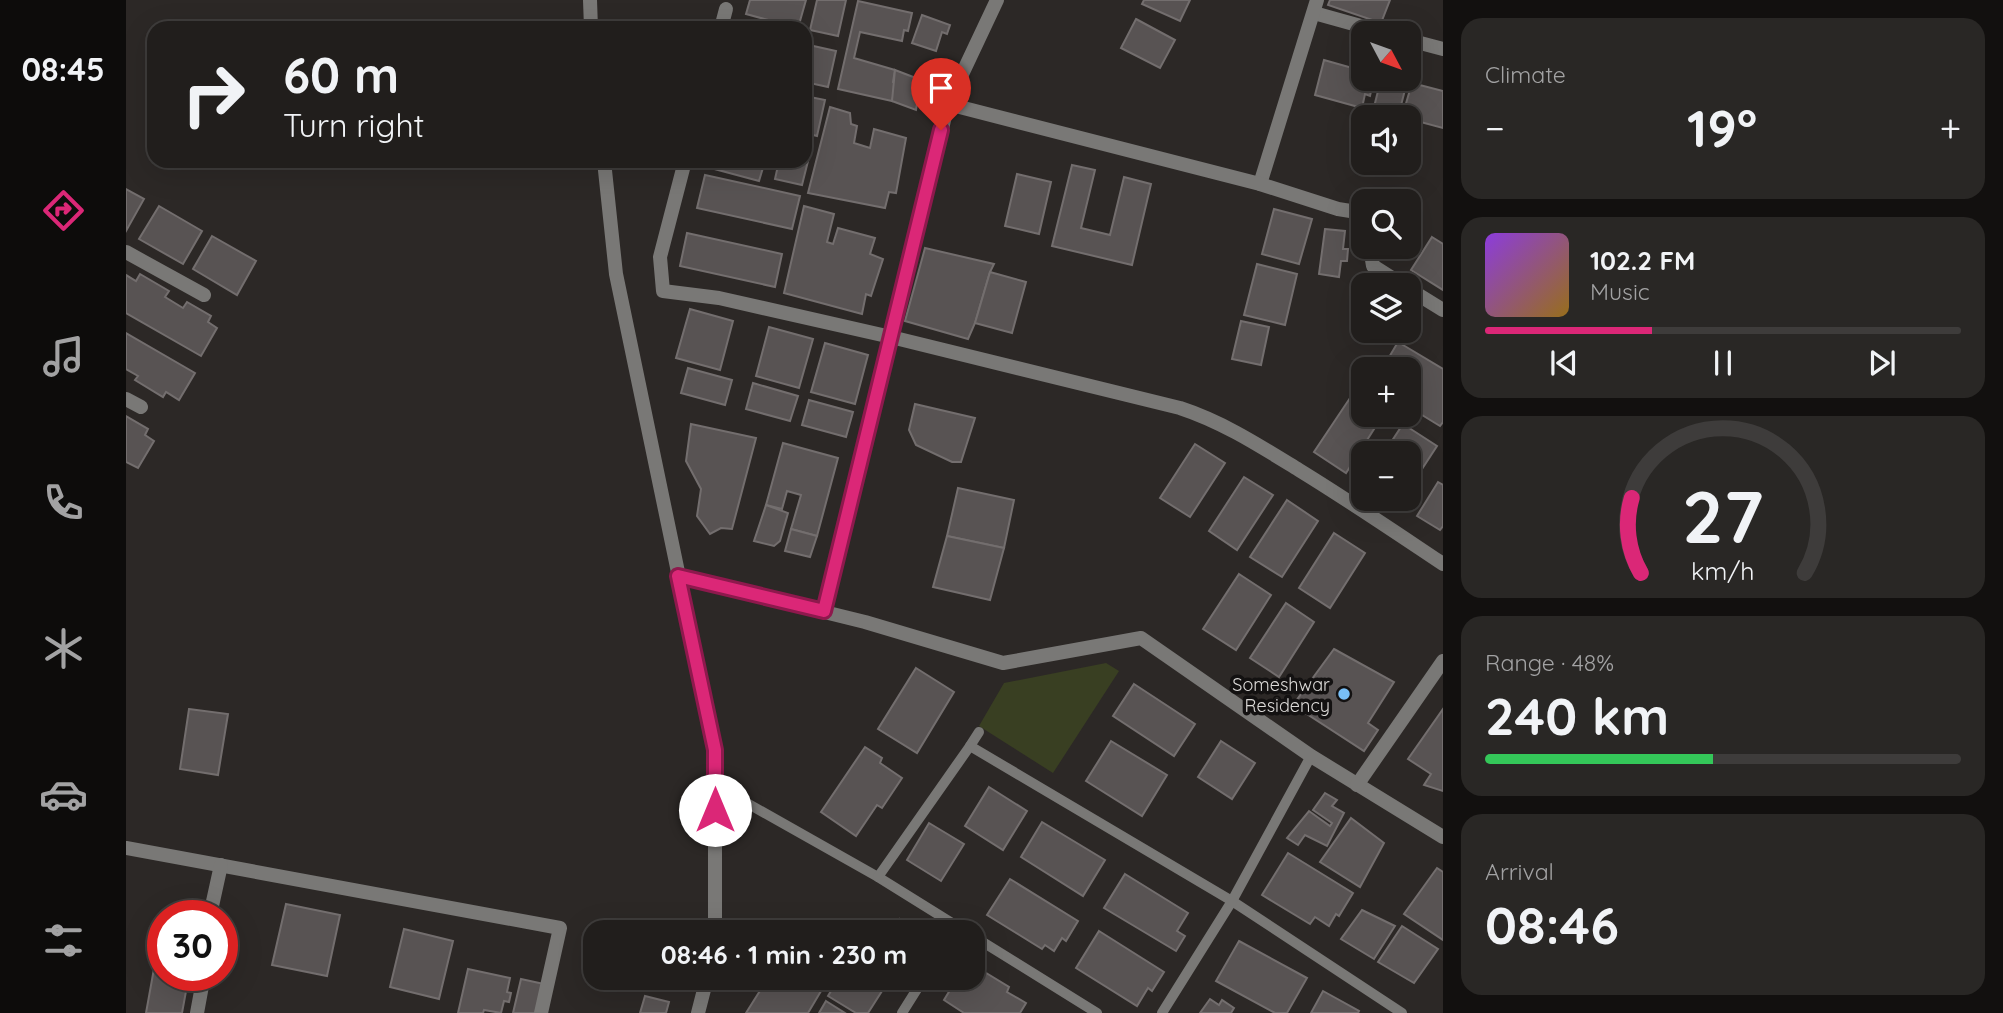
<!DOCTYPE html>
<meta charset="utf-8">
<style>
body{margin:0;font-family:Quicksand,sans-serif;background:#292725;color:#f1f3f6;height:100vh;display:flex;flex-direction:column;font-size:26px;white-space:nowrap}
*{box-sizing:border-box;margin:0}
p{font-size:23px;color:#a2a2a3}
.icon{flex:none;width:38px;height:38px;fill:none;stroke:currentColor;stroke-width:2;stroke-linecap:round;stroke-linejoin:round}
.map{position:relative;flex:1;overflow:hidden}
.sheet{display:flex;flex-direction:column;gap:18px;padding:18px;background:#12100f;width:560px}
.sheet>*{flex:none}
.top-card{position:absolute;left:21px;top:21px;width:665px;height:147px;border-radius:21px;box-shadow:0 7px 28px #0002,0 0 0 2px #3e3c3b;background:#211e1c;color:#f1f3f6;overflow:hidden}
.needle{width:46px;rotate:131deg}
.controls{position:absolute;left:1225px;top:21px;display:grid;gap:14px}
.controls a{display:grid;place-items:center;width:70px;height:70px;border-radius:14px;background:#211e1c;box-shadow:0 7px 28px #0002,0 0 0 2px #3e3c3b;font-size:35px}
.speed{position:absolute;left:21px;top:900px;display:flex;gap:14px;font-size:35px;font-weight:700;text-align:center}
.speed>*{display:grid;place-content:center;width:91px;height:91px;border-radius:50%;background:#211e1c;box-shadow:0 7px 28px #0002,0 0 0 2px #3e3c3b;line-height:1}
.speed .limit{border:10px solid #d22;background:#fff;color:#111}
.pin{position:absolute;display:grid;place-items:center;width:60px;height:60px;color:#fff;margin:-72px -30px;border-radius:50% 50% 50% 0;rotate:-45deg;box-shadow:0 0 7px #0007}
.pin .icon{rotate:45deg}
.me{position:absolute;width:77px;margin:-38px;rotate:0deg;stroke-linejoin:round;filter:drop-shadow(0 0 5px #0008)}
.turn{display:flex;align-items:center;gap:24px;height:147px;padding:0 21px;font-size:32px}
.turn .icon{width:91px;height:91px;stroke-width:2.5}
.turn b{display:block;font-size:49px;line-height:60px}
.big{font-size:52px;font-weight:700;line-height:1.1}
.sheet .card{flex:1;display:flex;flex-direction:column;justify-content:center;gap:10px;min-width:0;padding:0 24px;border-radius:21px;background:#292725}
.sheet .dial{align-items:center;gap:0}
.dial svg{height:182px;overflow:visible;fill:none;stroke:#3e3c3b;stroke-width:7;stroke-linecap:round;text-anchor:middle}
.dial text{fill:#f1f3f6;stroke:none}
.song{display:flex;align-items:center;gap:21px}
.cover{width:84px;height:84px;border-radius:10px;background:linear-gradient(135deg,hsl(270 70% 55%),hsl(40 70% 35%))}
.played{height:7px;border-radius:4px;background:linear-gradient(90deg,#db2777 35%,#3e3c3b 35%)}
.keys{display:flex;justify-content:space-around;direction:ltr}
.heat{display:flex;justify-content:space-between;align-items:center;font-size:38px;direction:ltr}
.charge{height:10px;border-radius:5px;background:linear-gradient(90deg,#34c759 48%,#3e3c3b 0)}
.trip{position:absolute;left:457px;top:920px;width:402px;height:70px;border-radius:21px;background:#211e1c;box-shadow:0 7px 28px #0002,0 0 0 2px #3e3c3b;font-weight:700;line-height:70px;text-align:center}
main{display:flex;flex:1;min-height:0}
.dock{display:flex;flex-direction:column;width:126px;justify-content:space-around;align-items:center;background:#0d0c0b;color:#a2a2a3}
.dock .icon{width:49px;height:49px}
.dock .current{color:#db2777}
.dock b{font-size:32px;color:#f1f3f6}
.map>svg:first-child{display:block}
</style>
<main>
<nav class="dock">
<b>08:45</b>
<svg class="icon current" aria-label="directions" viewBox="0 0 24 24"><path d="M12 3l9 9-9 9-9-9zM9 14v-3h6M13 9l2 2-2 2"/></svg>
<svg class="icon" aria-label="music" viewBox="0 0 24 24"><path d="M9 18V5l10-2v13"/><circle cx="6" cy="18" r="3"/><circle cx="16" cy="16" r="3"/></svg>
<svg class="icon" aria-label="phone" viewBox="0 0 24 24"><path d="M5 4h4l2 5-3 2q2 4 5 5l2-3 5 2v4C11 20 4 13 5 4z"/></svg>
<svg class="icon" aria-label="climate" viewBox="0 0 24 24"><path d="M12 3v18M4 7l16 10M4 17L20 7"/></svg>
<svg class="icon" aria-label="car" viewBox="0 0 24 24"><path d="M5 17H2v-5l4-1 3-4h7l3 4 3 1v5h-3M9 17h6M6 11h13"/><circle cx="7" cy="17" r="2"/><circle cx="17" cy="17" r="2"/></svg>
<svg class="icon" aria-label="filters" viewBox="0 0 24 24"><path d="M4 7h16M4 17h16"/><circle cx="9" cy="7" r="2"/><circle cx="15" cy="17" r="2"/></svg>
</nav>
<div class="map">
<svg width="1317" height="1013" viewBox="0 0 1317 1013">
<rect width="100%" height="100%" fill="#2c2826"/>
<polygon fill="#393f22" points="980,663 993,671 927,773 853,726 878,683"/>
<g fill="#585353" stroke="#736e6e" stroke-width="2">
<polygon points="624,0 680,0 672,28 620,14"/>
<polygon points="691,0 720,0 712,36 684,30"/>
<polygon points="1018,0 1064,0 1054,21 1016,4"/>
<polygon points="1204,0 1264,0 1255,23 1202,5"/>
<polygon points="732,1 786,13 782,31 778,30 776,41 734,32 728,58 769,70 767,82 770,83 766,101 712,89"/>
<polygon points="796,15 824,25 821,34 816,32 810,51 786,43"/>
<polygon points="1010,19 1049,40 1034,68 995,48"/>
<polygon points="683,45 710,51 702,87 679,82 679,62"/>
<polygon points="1198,60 1237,71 1237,79 1244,79 1242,86 1246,87 1244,96 1239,94 1236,108 1189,95"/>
<polygon points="769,70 795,80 790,110 766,101"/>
<polygon points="1255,79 1268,79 1281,82 1272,117 1247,111"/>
<polygon points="1286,83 1317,91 1317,128 1276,117"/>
<polygon points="679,96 699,100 691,136 679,133"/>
<polygon points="704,107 724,113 725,124 731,126 728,143 744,148 748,129 780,138 770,193 763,192 759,208 682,193"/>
<polygon points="679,148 685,149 676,185 649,179 653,161 679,161"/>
<polygon points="583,161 639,161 633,181 581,167"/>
<polygon points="946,165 969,170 955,228 984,235 998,177 1025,184 1006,265 926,246"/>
<polygon points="891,174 925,182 913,234 879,226"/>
<polygon points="579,175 674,196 666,229 571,208"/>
<polygon points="0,189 18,199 0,231"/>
<polygon points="33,206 76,231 57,264 13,239"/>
<polygon points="678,206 708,214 701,242 707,244 712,228 749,238 744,254 757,259 745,296 740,294 736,314 658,293"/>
<polygon points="1148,209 1186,219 1173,264 1136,254"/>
<polygon points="1199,229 1219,231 1217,249 1222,249 1221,261 1215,261 1213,277 1193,274"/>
<polygon points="561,233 656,254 649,287 554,266"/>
<polygon points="86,236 130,261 111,295 67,269"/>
<polygon points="1306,237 1317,244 1317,290 1285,270"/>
<polygon points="799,248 868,264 864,272 849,323 842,339 779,321"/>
<polygon points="1131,264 1171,274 1159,325 1118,315"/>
<polygon points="864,272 900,282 886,333 849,323"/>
<polygon points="14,274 43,291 39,297 57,308 61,302 85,316 82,322 91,328 75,356 0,313 0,275 10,281"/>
<polygon points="564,309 607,321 594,370 550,358"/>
<polygon points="1115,321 1143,327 1135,365 1106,359"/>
<polygon points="643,327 687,339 673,388 630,376"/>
<polygon points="0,333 69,373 53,400 40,392 37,397 9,380 12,376 0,369"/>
<polygon points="1272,342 1317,369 1317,422 1314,426 1283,407 1283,369 1256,369"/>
<polygon points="699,343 742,355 729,404 685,392"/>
<polygon points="562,368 606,380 599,405 555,393"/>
<polygon points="627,383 672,396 664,421 620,409"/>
<polygon points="1226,395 1237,402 1237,415 1257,415 1220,473 1188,452"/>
<polygon points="683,400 727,412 720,437 676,425"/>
<polygon points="789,404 849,418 835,462 826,462 790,445 783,430"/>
<polygon points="0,416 22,429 19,435 28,441 12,468 0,462"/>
<polygon points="565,424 630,438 606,529 595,528 584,534 571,516 575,489 560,461"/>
<polygon points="1277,424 1311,446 1283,489 1283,453 1258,453"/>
<polygon points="657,443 712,458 691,536 665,529 675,495 661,491 656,509 640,505"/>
<polygon points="1069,444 1099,463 1064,517 1034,498"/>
<polygon points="1118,477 1147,495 1111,550 1083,531"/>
<polygon points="1312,482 1317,485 1317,526 1314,530 1291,516"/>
<polygon points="832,488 888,500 878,548 821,536"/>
<polygon points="1161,500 1192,521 1156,577 1124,557"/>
<polygon points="640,505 662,513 654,541 648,546 628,541"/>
<polygon points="665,529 691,536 684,557 659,551"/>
<polygon points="1208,533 1239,553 1204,608 1173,588"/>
<polygon points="821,536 878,548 864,600 807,587"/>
<polygon points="1113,574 1145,595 1110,650 1077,629"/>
<polygon points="1160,603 1188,622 1153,677 1124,658"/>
<polygon points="1208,649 1268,682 1242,723 1252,730 1238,751 1167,705"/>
<polygon points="790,668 828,692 791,753 752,729"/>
<polygon points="1008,684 1069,724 1048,756 987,716"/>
<polygon points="63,709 102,714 92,775 54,769"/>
<polygon points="1317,709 1317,791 1298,785 1305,774 1282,759"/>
<polygon points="985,741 1041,775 1016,816 960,781"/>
<polygon points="1095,741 1129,763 1106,799 1072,777"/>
<polygon points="739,747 756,758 754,763 776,778 756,808 751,805 730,836 695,812"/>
<polygon points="863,787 901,811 877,850 839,826"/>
<polygon points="1199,793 1211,800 1206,806 1218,813 1201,846 1179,835 1172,845 1161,838 1183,811 1204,826 1206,823 1187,810"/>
<polygon points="1225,818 1258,843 1234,887 1194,862"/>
<polygon points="916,822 979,860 957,896 895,857"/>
<polygon points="803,823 838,844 815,881 781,860"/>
<polygon points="1162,853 1227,893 1213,916 1210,914 1203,926 1189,917 1184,924 1136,895"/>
<polygon points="1311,868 1317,872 1317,940 1278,914"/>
<polygon points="999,874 1062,913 1051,931 1059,936 1050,951 978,908"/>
<polygon points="884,879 952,921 940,941 936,938 928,951 919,945 916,949 861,915"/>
<polygon points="160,904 214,915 201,976 146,965"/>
<polygon points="1236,910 1269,926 1248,959 1215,939"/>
<polygon points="774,919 796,933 766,933"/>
<polygon points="535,920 562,926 560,933 532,933"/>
<polygon points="1276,926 1312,949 1288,983 1252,962"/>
<polygon points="278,929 327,941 313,999 264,987"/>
<polygon points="973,931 1038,972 1026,991 1022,988 1011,1006 950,968"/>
<polygon points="1113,941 1181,978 1161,1013 1149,1013 1090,981"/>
<polygon points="31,952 37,953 37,975 63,975 56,1013 20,1013"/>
<polygon points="852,968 883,987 881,992 900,1003 894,1013 838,1013 818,1000 824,990 815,985 819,978 847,978 847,971 849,972"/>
<polygon points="342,969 384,978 381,992 385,993 383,1002 378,1001 375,1013 358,1010 357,1013 332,1013"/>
<polygon points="642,978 687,978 698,986 682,1013 620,1013"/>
<polygon points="713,978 735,978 756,991 742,1013 730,1013 702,996"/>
<polygon points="395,979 418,984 411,1013 387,1013"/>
<polygon points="1197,991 1233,1011 1232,1013 1185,1013"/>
<polygon points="519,996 543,1002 540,1013 514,1013"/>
<polygon points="1084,999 1093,1005 1096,1000 1108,1008 1105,1013 1074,1013"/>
<polygon points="700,1001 719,1013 693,1013"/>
</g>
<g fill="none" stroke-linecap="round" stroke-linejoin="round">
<g stroke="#797876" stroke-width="10">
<polyline points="844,746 853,732"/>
<polyline points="589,785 752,877 842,933"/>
<polyline points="752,877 844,746 1106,901 1276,1013"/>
<polyline points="847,936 971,1013"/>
<polyline points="776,1013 798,978"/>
<polyline points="1036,1013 1106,901 1185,756"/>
</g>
<g stroke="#797876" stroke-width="14">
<polyline points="464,0 465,28"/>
<polyline points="1188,13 1260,33"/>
<polyline points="595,28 600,9"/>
<polyline points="1283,40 1317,49"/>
<polyline points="822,104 871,0"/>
<polyline points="478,161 490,274 589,750 589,933"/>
<path d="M559,161L534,257L537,291L593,298L765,337L1054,408C1097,422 1134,446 1173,470C1222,500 1269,532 1317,564"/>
<polyline points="1134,184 1191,0"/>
<polyline points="1244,247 1247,266 1277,285"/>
<polyline points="0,252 78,295"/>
<polyline points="1283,289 1317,310"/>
<polyline points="0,399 15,407"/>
<polyline points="552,576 739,622 877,663 1015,638 1185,756 1317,837"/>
<polyline points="698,611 822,104 1134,184 1212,209 1237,213"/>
<polyline points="1231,785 1317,661"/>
<polyline points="0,848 434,928 415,1013"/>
<polyline points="84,915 95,865"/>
<polyline points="71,1013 78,975"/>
<polyline points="572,1013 581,978"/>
</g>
</g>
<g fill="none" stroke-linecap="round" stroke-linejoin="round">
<g stroke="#8e194d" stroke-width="18">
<polyline id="route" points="589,810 589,750 552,576 698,611 815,130"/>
</g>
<use href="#route" stroke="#db2777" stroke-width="12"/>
</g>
<circle fill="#78bff7" stroke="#131111" stroke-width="2.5" cx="1218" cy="694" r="7"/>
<g text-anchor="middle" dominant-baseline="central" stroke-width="7" stroke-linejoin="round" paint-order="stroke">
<g font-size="18" fill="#dcdad8" stroke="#131111" text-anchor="end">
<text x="1204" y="684">Someshwar<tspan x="1204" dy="21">Residency</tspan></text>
</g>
</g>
</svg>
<div class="controls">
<a><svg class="needle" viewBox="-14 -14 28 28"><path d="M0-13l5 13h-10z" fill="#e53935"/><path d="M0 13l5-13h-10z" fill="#a2a2a3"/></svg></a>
<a><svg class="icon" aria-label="sound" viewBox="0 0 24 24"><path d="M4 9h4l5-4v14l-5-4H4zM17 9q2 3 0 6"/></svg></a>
<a><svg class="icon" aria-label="search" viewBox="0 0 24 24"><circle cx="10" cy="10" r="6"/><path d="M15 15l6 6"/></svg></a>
<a><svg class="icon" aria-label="layers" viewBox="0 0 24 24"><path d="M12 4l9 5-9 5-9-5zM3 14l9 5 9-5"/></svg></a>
<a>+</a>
<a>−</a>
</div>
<div class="speed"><div class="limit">30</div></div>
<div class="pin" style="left:815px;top:130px;background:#d93025"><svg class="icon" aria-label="arrive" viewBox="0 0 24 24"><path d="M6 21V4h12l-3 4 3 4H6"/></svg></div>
<svg class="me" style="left:589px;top:810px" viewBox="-20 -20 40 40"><circle r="19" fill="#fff"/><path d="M0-13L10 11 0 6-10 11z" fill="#db2777"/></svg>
<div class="trip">08:46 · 1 min · 230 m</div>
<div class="top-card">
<div class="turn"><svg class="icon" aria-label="right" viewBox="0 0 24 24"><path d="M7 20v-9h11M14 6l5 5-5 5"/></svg><div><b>60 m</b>Turn right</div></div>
</div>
</div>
<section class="sheet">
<div class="card"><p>Climate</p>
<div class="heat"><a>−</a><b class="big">19°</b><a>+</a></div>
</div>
<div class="card">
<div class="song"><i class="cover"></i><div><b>102.2 FM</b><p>Music</p></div></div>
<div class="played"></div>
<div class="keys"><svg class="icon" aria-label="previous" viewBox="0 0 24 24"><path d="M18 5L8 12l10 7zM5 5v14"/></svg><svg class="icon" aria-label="pause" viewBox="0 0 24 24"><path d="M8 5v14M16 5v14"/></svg><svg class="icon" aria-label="next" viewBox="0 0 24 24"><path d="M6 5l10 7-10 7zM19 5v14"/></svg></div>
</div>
<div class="card dial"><svg viewBox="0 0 100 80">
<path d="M14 69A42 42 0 1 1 86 69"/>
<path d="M14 69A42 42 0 0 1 10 36" stroke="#db2777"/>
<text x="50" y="56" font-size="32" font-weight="700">27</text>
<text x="50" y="72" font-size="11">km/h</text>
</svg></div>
<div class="card"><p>Range · 48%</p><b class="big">240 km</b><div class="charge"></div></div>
<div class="card"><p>Arrival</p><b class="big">08:46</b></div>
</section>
</main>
